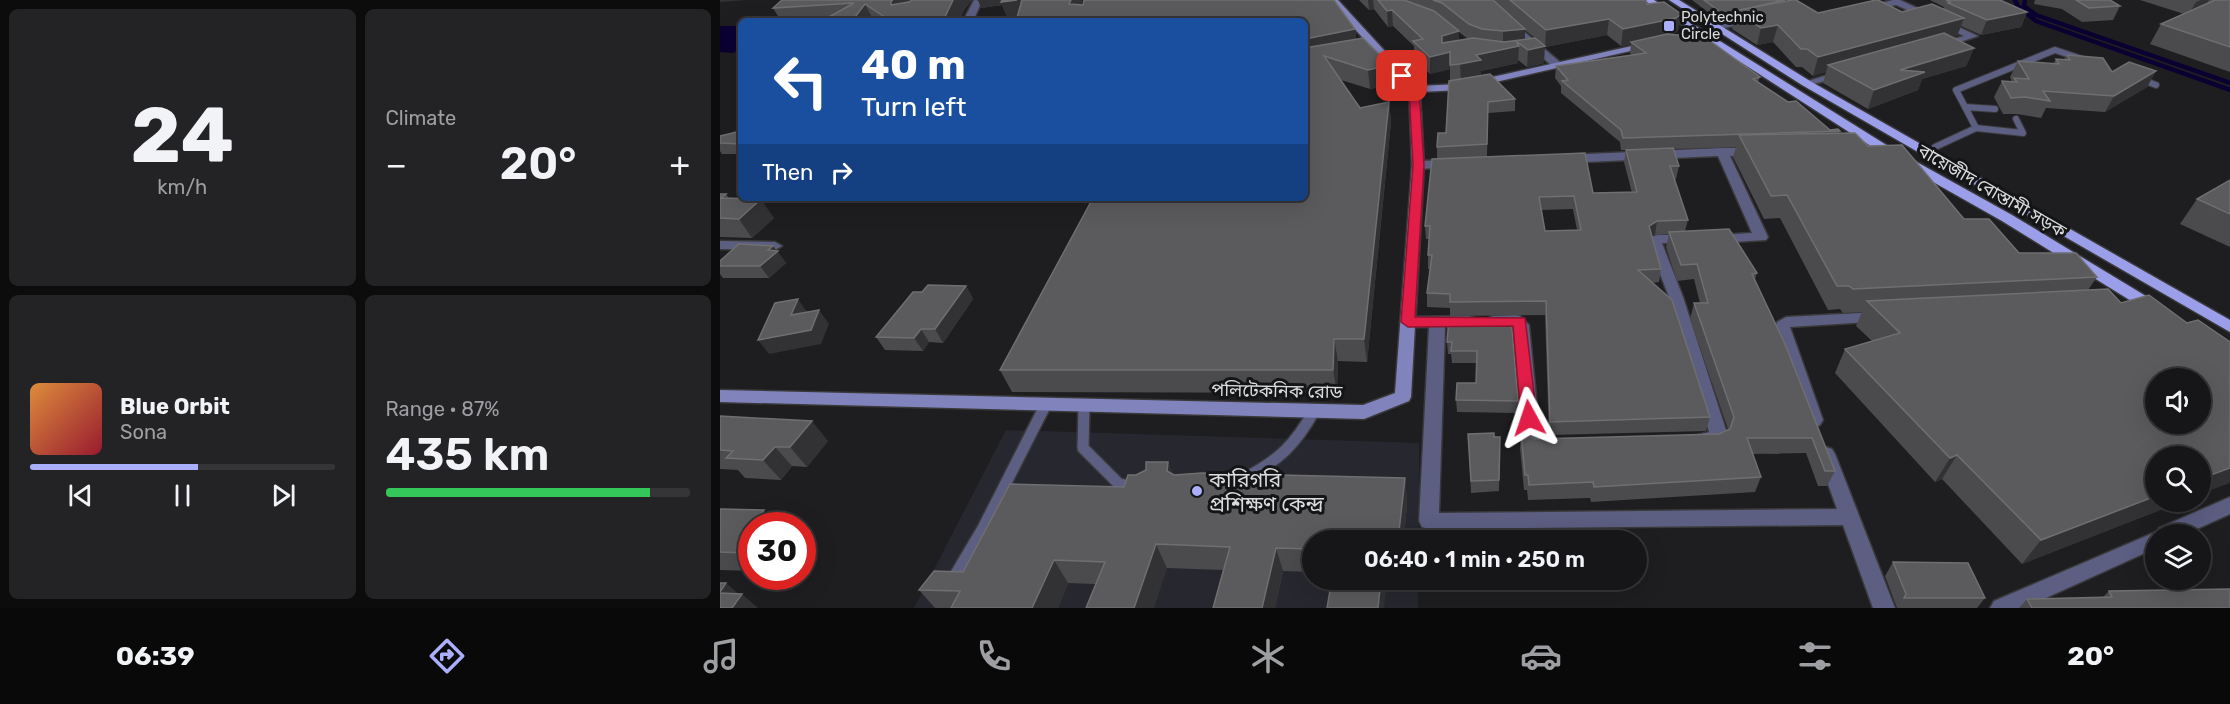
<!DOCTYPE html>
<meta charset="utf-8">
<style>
body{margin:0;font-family:Rubik,"Noto Sans Bengali",sans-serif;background:#232325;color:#f1f3f6;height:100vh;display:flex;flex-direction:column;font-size:22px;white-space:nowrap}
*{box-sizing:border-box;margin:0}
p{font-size:20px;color:#9e9fa2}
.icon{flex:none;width:33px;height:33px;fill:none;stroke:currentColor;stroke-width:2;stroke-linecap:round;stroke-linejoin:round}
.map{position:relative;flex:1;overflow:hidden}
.side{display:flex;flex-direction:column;gap:9px;padding:9px;background:#0c0c0d;width:720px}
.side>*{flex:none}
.banner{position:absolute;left:18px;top:18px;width:570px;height:183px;border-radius:9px;box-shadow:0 6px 24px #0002,0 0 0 2px #353537;background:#1a4fa0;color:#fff;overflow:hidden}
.controls{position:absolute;left:1425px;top:368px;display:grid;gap:12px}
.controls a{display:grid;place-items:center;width:66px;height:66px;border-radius:50%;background:#161618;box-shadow:0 6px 24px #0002,0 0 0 2px #353537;font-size:30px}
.speed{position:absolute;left:18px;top:512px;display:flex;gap:12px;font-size:30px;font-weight:700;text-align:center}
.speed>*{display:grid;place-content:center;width:78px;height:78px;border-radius:50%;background:#161618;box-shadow:0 6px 24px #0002,0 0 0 2px #353537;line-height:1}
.speed .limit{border:9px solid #d22;background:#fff;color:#111}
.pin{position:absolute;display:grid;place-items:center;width:51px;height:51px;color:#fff;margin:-26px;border-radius:12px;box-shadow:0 3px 9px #0006}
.me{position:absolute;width:66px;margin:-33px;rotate:355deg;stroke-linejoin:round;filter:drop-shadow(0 0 4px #0008)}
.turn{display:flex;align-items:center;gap:21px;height:126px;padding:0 24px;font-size:27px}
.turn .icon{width:78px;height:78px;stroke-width:2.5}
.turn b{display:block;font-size:42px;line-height:51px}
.then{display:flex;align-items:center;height:57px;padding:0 24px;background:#0003;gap:12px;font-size:22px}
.big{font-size:45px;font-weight:600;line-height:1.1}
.side .widget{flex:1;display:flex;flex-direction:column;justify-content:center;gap:9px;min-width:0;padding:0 21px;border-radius:9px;background:#232325}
.side .dial{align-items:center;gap:0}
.dial b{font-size:78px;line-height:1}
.song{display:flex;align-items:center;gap:18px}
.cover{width:72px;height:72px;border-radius:9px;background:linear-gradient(135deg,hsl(30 70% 55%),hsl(350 70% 35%))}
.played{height:6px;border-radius:3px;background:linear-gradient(90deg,#abaffb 55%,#353537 55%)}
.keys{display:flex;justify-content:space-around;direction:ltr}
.heat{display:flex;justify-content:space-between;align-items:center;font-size:33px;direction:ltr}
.charge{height:9px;border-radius:4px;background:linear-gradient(90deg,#34c759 87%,#353537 0)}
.side .tiles{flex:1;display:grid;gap:9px;grid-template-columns:repeat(2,1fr)}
.trip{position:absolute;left:582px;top:530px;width:345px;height:60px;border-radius:30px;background:#161618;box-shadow:0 6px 24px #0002,0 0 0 2px #353537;font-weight:600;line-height:60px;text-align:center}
.tab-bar{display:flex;height:96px;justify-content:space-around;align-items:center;background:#09090a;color:#9e9fa2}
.tab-bar .icon{width:42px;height:42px}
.tab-bar .selected{color:#abaffb}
.tab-bar b{font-size:27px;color:#f1f3f6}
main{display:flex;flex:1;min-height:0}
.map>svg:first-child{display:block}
</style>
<main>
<section class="side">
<div class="tiles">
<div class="widget dial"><b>24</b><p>km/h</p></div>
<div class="widget"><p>Climate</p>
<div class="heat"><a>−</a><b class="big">20°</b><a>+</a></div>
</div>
<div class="widget">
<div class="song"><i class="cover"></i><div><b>Blue Orbit</b><p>Sona</p></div></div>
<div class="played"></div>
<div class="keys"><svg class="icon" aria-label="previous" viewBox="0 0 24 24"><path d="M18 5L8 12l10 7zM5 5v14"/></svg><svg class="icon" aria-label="pause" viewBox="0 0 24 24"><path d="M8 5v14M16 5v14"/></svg><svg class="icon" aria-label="next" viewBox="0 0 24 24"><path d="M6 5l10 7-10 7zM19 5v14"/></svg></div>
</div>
<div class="widget"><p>Range · 87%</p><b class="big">435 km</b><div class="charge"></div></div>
</div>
</section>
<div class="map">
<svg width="1510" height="608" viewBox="0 0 1510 608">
<rect width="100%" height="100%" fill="#1e1e20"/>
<polygon fill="#27282f" points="286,430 699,443 699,540 592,540 592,579 698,579 698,608 194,608"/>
<polygon fill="#0a0032" points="0,26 21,26 21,49 13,53 0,52"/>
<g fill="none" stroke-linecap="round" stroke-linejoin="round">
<g stroke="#0a0032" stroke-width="4.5">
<polyline points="1295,0 1298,6 1316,21 1510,90"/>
<polyline points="1305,0 1304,6 1316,15 1510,83"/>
</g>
<g stroke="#39393a" stroke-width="8">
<g id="lane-far1">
<polyline points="1420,79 1436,85"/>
<polyline points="1245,107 1236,90 1335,50 1362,59"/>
<polyline points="1256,128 1245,107 1275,109"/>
<polyline points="1215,147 1256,128 1303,133 1296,119"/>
</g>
</g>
<g stroke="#39393a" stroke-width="14">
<g id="lane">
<polyline points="364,405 363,448 399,484 414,487"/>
<path d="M525,478C559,460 575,445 594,411"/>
<polyline points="231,582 263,528 326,404"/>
</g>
</g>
<g stroke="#39393a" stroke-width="3">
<g id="street">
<polygon points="254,0 262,1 253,21 243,21"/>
<polygon points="758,0 767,0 841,63 841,67 833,67"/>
<polygon points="1173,0 1180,0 1258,36 1219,49 1214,46 1216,44 1244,36 1176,5 1146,11 1141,8"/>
<polygon points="1033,16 1036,17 1036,21 995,30 990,27"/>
<polygon points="1124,70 1129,73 1128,75 1086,86 1081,83"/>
<polygon points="1002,148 1034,148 1040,152 1034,156 1010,156 1048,237 1046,240 996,243 989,239 996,235 1032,233 998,156 845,163 839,159 845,155"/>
<polygon points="731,160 737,164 735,167 698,169 692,165 698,161"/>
<path d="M938,235H966L973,239L966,243H942L963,297L1007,433L1004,442C995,445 987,448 978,445L975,440L978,435L989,432L949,297L928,243L933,236Z"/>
<polygon points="0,241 55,242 62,246 55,250 0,249"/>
<polygon points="1159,312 1167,317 1164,321 1070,327 1103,420 1100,425 1094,427 1088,425 1054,331 1057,322 1066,317"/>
<polygon points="795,315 800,316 809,325 820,438 831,441 834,446 831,451 825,453 808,450 802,441 793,327 772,326 764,321 772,316"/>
<polygon points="748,316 753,317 756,321 753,325 725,327 719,513 1117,509 1097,454 1100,449 1106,447 1112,449 1115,454 1175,608 1153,608 1123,525 709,529 702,527 699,521 709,327 688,327 680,322 688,317"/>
<polygon points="1510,497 1510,514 1466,534 1436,534 1436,548 1304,608 1270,608 1274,601 1438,531 1439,528"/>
</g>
</g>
<g stroke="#39393a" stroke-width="3">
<polygon id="secondary" points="609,0 618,0 697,86 741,84 979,31 984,34 741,90 700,92 704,165 691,397 689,401 644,419 0,402 0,390 643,405 675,393 692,165 689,90"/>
</g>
<g stroke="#39393a" stroke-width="3">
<g id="primary">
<polygon points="924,0 934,0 1168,146 1292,215 1439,304 1442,308 1439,312 1429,312 1282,221 1160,152"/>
<polygon points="949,0 959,0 1090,81 1510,320 1510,332 1082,85"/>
</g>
</g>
<use href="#lane-far1" stroke="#5c5e82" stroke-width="6"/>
<use href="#lane" stroke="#5c5e82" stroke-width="11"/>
<use href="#street" fill="#5c5e82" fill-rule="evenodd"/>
<use href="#secondary" fill="#8083bc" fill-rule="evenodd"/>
<use href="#primary" fill="#9b9fe9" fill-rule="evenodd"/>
</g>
<g fill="#4b4b4e" fill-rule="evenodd">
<polygon points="62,0 252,0 244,10 239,21 61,21 53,8"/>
<polygon points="258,0 362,0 361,5 635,29 636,39 671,85 650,89 621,80 640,108 669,102 671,122 647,362 618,361 617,393 292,392 280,370 585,198 297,18 288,19 282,5 261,8"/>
<path d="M639,0H926L927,4L958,30L953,34L1040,77L1038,82L1110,130L1120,131L1119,133L1148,146L1244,219L1299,253L1377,277L1368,290L1436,501H1463L1302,564L1222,479L1215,482L1115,373L1125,349L1152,341L1136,326L1142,312L1123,313L1120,309L1108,310L1060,218L1044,219L1013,157L1016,147L953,149L959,166L956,179H954L968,220L965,231L1037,273L1035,279L1115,471L1107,486H1098L1086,453L1032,454L1041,477L1035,492L871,502L870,498L808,500L807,490H804L800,448L801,433L815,439L999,434L1008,429L970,319L974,303H980L974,279L957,281L946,247L949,234L935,235L932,236L941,269L939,282L932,283L990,417L986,431L829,435L825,315L730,316V308L707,307V293L710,269H708V255L709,239H706L705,226L717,158V147L726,133L730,81V69L710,74L694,58V46L673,26L668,27L654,9L649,10ZM805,30L815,38L805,39ZM739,32L748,39L739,40ZM887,35L901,46L911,44L910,53L912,55L836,66L835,78L841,86V93L900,142L901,150H906L904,162L912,193H873L767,156L768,113L795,111V99L761,76V71L798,63V60L807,67L824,63L815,38L825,47ZM853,209L857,230L825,231L821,210Z"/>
<polygon points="972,0 1069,0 1098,13 1182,12 1223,9 1224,7 1210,0 1280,0 1307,12 1301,27 1261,35 1241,26 1237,36 1232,37 1254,48 1246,66 1202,79 1198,90 1148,109 1103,83 1106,72 1093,76 1082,67 1076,67 1053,42 1037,45 1012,29 1014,19 1001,22"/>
<polygon points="1315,0 1390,0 1400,6 1393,20 1362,22 1342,9 1314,4"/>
<polygon points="1420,0 1510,0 1510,72 1430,44 1441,24 1464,14"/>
<polygon points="1347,55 1392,72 1436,71 1427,87 1385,112 1326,108 1321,118 1297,114 1283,114 1274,97 1282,81 1292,82 1290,77 1298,61 1333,64 1336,59 1344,59"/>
<polygon points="21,131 21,154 2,154 0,151 0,136"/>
<polygon points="1510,180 1510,247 1460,224 1477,199"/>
<polygon points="0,194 6,194 9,198 54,218 32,238 0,237"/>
<polygon points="53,246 66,263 49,278 3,278 0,274 0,261"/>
<polygon points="246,286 253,299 223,343 209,342 203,351 165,350 156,337 202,292"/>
<polygon points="729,318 798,401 797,413 737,412 736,400 756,383 756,363 732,363 731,354 728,354 727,342"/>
<polygon points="0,416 108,441 87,467 72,466 61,480 25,478 18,470 0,469"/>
<polygon points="748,434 774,437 780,437 779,491 751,493"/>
<polygon points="448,462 452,473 454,475 685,478 687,502 684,540 592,540 592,572 563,571 555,608 493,608 503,570 447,568 376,584 348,583 338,608 215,608 199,590 243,572 404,487 416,475"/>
<polygon points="0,509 32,525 32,571 0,570"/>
<polygon points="1173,562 1265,598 1257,608 1177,608 1165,576"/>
<polygon points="716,579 778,579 778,581 752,582 751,591 717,590"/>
<polygon points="1389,591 1510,608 1299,608 1307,599 1383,597"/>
</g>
<g fill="#323235">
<polygon points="0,0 27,0 0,2"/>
<polygon points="173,0 204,0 171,5 171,1"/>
<polygon points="233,0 252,0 244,10 239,21 223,21"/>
<polygon points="258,0 303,0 309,17 288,19 282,5 261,8"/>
<polygon points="351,0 362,0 356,21 349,4"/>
<polygon points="648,0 653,0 654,9 649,10"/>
<polygon points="1065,0 1069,0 1067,7 1015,11 1014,19 1001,22 1003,14"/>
<polygon points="1481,0 1489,0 1483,10 1468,15 1476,2"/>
<polygon points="145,4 154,21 132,21"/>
<polygon points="672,10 673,26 668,27 667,11"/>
<polygon points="1307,12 1301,27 1261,35 1267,20"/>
<polygon points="961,14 958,30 953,34 911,42 911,44 901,46 903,29"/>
<polygon points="1244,18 1237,36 1115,69 1108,65 1106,72 1093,76 1098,57"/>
<polygon points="889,19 887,35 825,47 826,30"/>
<polygon points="1058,25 1053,42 1037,45 1041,28"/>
<polygon points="635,29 637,48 585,58 585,39"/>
<polygon points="805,29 805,45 796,41 783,48 783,31"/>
<polygon points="739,31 739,48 722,53 722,36"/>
<polygon points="799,46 798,63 761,71 761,77 741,82 740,64 756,55"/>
<polygon points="825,46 824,63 807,67 808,50"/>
<polygon points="1254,48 1246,66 1202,79 1198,90 1148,109 1154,90 1180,70"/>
<polygon points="730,52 730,69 710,74 710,57"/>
<polygon points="670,65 671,85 650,89 648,70"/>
<polygon points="1436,71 1427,87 1385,112 1394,96"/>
<polygon points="669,102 671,122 647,362 644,339"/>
<polygon points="41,199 54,218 32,238 19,219"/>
<polygon points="937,221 935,235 927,239 929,226"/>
<polygon points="53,246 66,263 49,278 40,266 48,250"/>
<polygon points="246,286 253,299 223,343 215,329"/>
<polygon points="78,299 87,312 71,315"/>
<polygon points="99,310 109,324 101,344 49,354 38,340"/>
<polygon points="201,329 209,342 203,351 194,338"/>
<polygon points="614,339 618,361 617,393 613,370"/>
<polygon points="92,421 108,441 87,467 70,447"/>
<polygon points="55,447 72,466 61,480 43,460"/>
<polygon points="1237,455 1222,479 1215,482 1230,458"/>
<polygon points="448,462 458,487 447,471"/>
<polygon points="1510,468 1510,483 1480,494 1480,479"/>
<polygon points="685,478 687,502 684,540 678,540"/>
<polygon points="1436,496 1436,501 1463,501 1302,564 1321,540"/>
<polygon points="44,510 58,525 35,525 34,523"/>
<polygon points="32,544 32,559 25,553"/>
<polygon points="436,544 447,568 434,608 414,608"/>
<polygon points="556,548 563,571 555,608 542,608"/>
<polygon points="334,560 348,583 338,608 312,608"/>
<polygon points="661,579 667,579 664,608 658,608"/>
<polygon points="6,583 21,596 22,594 38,608 12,608 0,594 0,592"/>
</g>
<g fill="#5b5b5d" stroke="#6f6f71" stroke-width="1.5" fill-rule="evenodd">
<polygon points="62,0 173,0 171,1 171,5 189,2 192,0 233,0 223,21 163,21 166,18 145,4 132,21 103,21 109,17 134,3 53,8"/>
<polygon points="282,0 297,0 281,2"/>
<polygon points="302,0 351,0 349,4 363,5 364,0 614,0 635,29 585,39 585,21 296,21"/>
<polygon points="658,0 684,0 714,11 739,31 722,36 722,43 753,38 784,42 815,38 825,46 808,50 796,41 799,46 756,55 761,60 740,64 730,65 730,52 710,57 693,41 703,39 672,10 667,11"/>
<polygon points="713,0 773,0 805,29 783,31 762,29 749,24 722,3"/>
<polygon points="790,0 926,0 927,4 944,2 961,14 956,18 903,29 889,19 826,30"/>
<polygon points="984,0 1065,0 1003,14"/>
<polygon points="1072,0 1076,0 1098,13 1156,0 1158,0 1182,12 1212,4 1244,18 1098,57 1087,49 1081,49 1058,25 1041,28 1015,11"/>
<polygon points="1226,0 1280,0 1307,12 1267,20 1228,3 1230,2"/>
<polygon points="1356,0 1390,0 1400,6 1369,8"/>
<polygon points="1495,0 1510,0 1510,47 1441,24"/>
<polygon points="1224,33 1254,48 1180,70 1205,72 1154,90 1108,65"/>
<polygon points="947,34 986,38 1040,77 1033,79 1068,102 1076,101 1110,130 1118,129 1120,131 903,138 901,130 842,81 848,80 836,66 926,53 911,42"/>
<polygon points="643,38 670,65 648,70 604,56 640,108 669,102 644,339 614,339 613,370 280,370 373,198 585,198 585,48"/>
<polygon points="1347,55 1383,58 1392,72 1409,62 1436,71 1394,96 1323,91 1330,101 1305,97 1291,98 1282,81 1297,82 1294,78 1309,79 1298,61 1339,64 1336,59 1350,60"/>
<polygon points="770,74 795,99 768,102 767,144 717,147 718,133 726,133 729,81"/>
<polygon points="21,131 21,144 0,143 0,136"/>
<polygon points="1135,133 1148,146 1182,145 1244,219 1269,219 1299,253 1356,253 1377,277 1133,289 1129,286 1117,286 1067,195 1051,196 1019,135"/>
<path d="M953,148L959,166H950L968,220L937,221L929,226L941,269L918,270L952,300L990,417L830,422L826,301L730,302V294L707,293L712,255H708L710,226H705L712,159L865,153L873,193L917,192L906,150ZM854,196L861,230L825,231L819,197Z"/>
<polygon points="1510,180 1510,214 1477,199"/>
<polygon points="0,194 6,194 1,198 41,199 19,219 0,218"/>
<polygon points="1009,229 1037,273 1032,274 1065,344 1115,471 1105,471 1092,438 1027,438 1041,477 874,487 873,482 809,485 808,475 805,475 801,433 815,439 999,434 1010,429 1014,417 974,303 988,303 977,264 961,265 949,232"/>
<polygon points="19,244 53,246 48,250 58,251 40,266 0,266 0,261"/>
<polygon points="208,285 246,286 215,329 201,329 194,338 156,337 193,292 202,292"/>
<path d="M1388,289L1401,303L1429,295L1467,323L1478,320L1510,342V468L1480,479V456H1436V496L1321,540L1237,455L1230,458L1125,349L1180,333L1147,301ZM1436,378H1480V423H1436Z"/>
<polygon points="78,299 71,315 99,310 91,330 38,340 55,303"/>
<polygon points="729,318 791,318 798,401 736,400 737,383 756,383 757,351 731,351 732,342 727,342"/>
<polygon points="0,416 92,421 70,447 55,447 43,460 6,458 13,451 0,450"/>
<polygon points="774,433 774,437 780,437 779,480 751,481 748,434"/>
<polygon points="426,462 448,462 447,471 454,475 482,473 685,478 678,540 592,540 592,549 556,548 542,608 493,608 510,547 436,544 414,608 366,608 385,562 334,560 312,608 231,608 240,591 199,590 214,571 243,572 290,484 404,487 408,475 416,475 426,470"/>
<polygon points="0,509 44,510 34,523 47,524 46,525 32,525 32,544 25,553 0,552"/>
<polygon points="718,538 779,539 779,540 718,540"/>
<polygon points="1173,562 1248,563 1265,598 1184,598 1186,594"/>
<polygon points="612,579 661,579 658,608 607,608"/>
<polygon points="0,583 6,583 0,592"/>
<polygon points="1510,589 1510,608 1312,608 1307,599 1392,597 1389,591"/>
<polygon points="0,593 22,594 12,608 0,608"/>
</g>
<polygon fill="#e11d48" stroke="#92132f" stroke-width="1.5" points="678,74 685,74 699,89 704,165 695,317 805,318 817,418 815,422 803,422 801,418 793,326 688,327 681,322 693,165 689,90 677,76"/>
<g fill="#abaffb" stroke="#141517" stroke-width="2">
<rect x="943" y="20" width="12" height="12" rx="3"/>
<circle cx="477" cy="491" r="6"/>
</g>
<g text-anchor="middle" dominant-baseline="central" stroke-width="6" stroke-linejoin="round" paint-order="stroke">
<g font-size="15" fill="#dcdcdd" stroke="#141517" text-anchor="start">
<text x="961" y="17">Polytechnic<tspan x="961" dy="17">Circle</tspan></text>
</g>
<g font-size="18" fill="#dcdcdd" stroke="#141517">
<text transform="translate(1272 191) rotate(30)">বায়েজীদ বোস্তামী সড়ক</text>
<text transform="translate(557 391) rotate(1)">পলিটেকনিক রোড</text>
</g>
<g font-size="21" fill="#dcdcdd" stroke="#141517" text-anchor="start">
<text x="489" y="479">কারিগরি<tspan x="489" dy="24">প্রশিক্ষণ কেন্দ্র</tspan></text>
</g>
</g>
</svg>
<div class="controls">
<a><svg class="icon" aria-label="sound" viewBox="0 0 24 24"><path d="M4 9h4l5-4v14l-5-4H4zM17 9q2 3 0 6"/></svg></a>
<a><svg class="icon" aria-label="search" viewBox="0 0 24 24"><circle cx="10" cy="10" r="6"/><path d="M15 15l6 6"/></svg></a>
<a><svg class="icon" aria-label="layers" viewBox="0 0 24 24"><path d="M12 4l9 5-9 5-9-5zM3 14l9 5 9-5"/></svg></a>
</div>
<div class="speed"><div class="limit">30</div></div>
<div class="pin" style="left:682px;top:76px;background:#d93025"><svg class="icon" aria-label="arrive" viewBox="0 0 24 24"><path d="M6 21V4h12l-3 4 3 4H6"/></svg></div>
<svg class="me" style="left:809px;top:418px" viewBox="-20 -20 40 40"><path d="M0-17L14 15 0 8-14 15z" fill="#e11d48" stroke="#fff" stroke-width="4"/></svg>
<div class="trip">06:40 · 1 min · 250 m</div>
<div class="banner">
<div class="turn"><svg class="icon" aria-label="left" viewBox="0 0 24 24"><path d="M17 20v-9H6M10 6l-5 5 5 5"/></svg><div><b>40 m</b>Turn left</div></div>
<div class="then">Then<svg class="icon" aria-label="right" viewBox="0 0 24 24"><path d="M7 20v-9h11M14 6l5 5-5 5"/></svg></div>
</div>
</div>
</main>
<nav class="tab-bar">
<b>06:39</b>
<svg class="icon selected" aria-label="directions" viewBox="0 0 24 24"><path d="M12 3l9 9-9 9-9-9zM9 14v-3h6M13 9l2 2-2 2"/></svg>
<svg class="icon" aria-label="music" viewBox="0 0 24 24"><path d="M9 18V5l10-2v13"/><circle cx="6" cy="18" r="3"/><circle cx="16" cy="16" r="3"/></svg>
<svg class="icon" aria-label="phone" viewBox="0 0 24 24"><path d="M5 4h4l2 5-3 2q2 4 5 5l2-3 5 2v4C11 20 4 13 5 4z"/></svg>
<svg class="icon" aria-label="climate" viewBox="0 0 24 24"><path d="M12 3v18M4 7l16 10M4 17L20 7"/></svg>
<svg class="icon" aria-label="car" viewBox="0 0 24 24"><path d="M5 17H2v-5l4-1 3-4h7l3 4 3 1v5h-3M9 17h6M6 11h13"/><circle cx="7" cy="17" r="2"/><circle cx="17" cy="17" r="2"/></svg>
<svg class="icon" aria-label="filters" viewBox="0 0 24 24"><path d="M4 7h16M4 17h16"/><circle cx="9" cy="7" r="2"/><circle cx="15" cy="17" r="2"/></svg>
<b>20°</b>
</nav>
